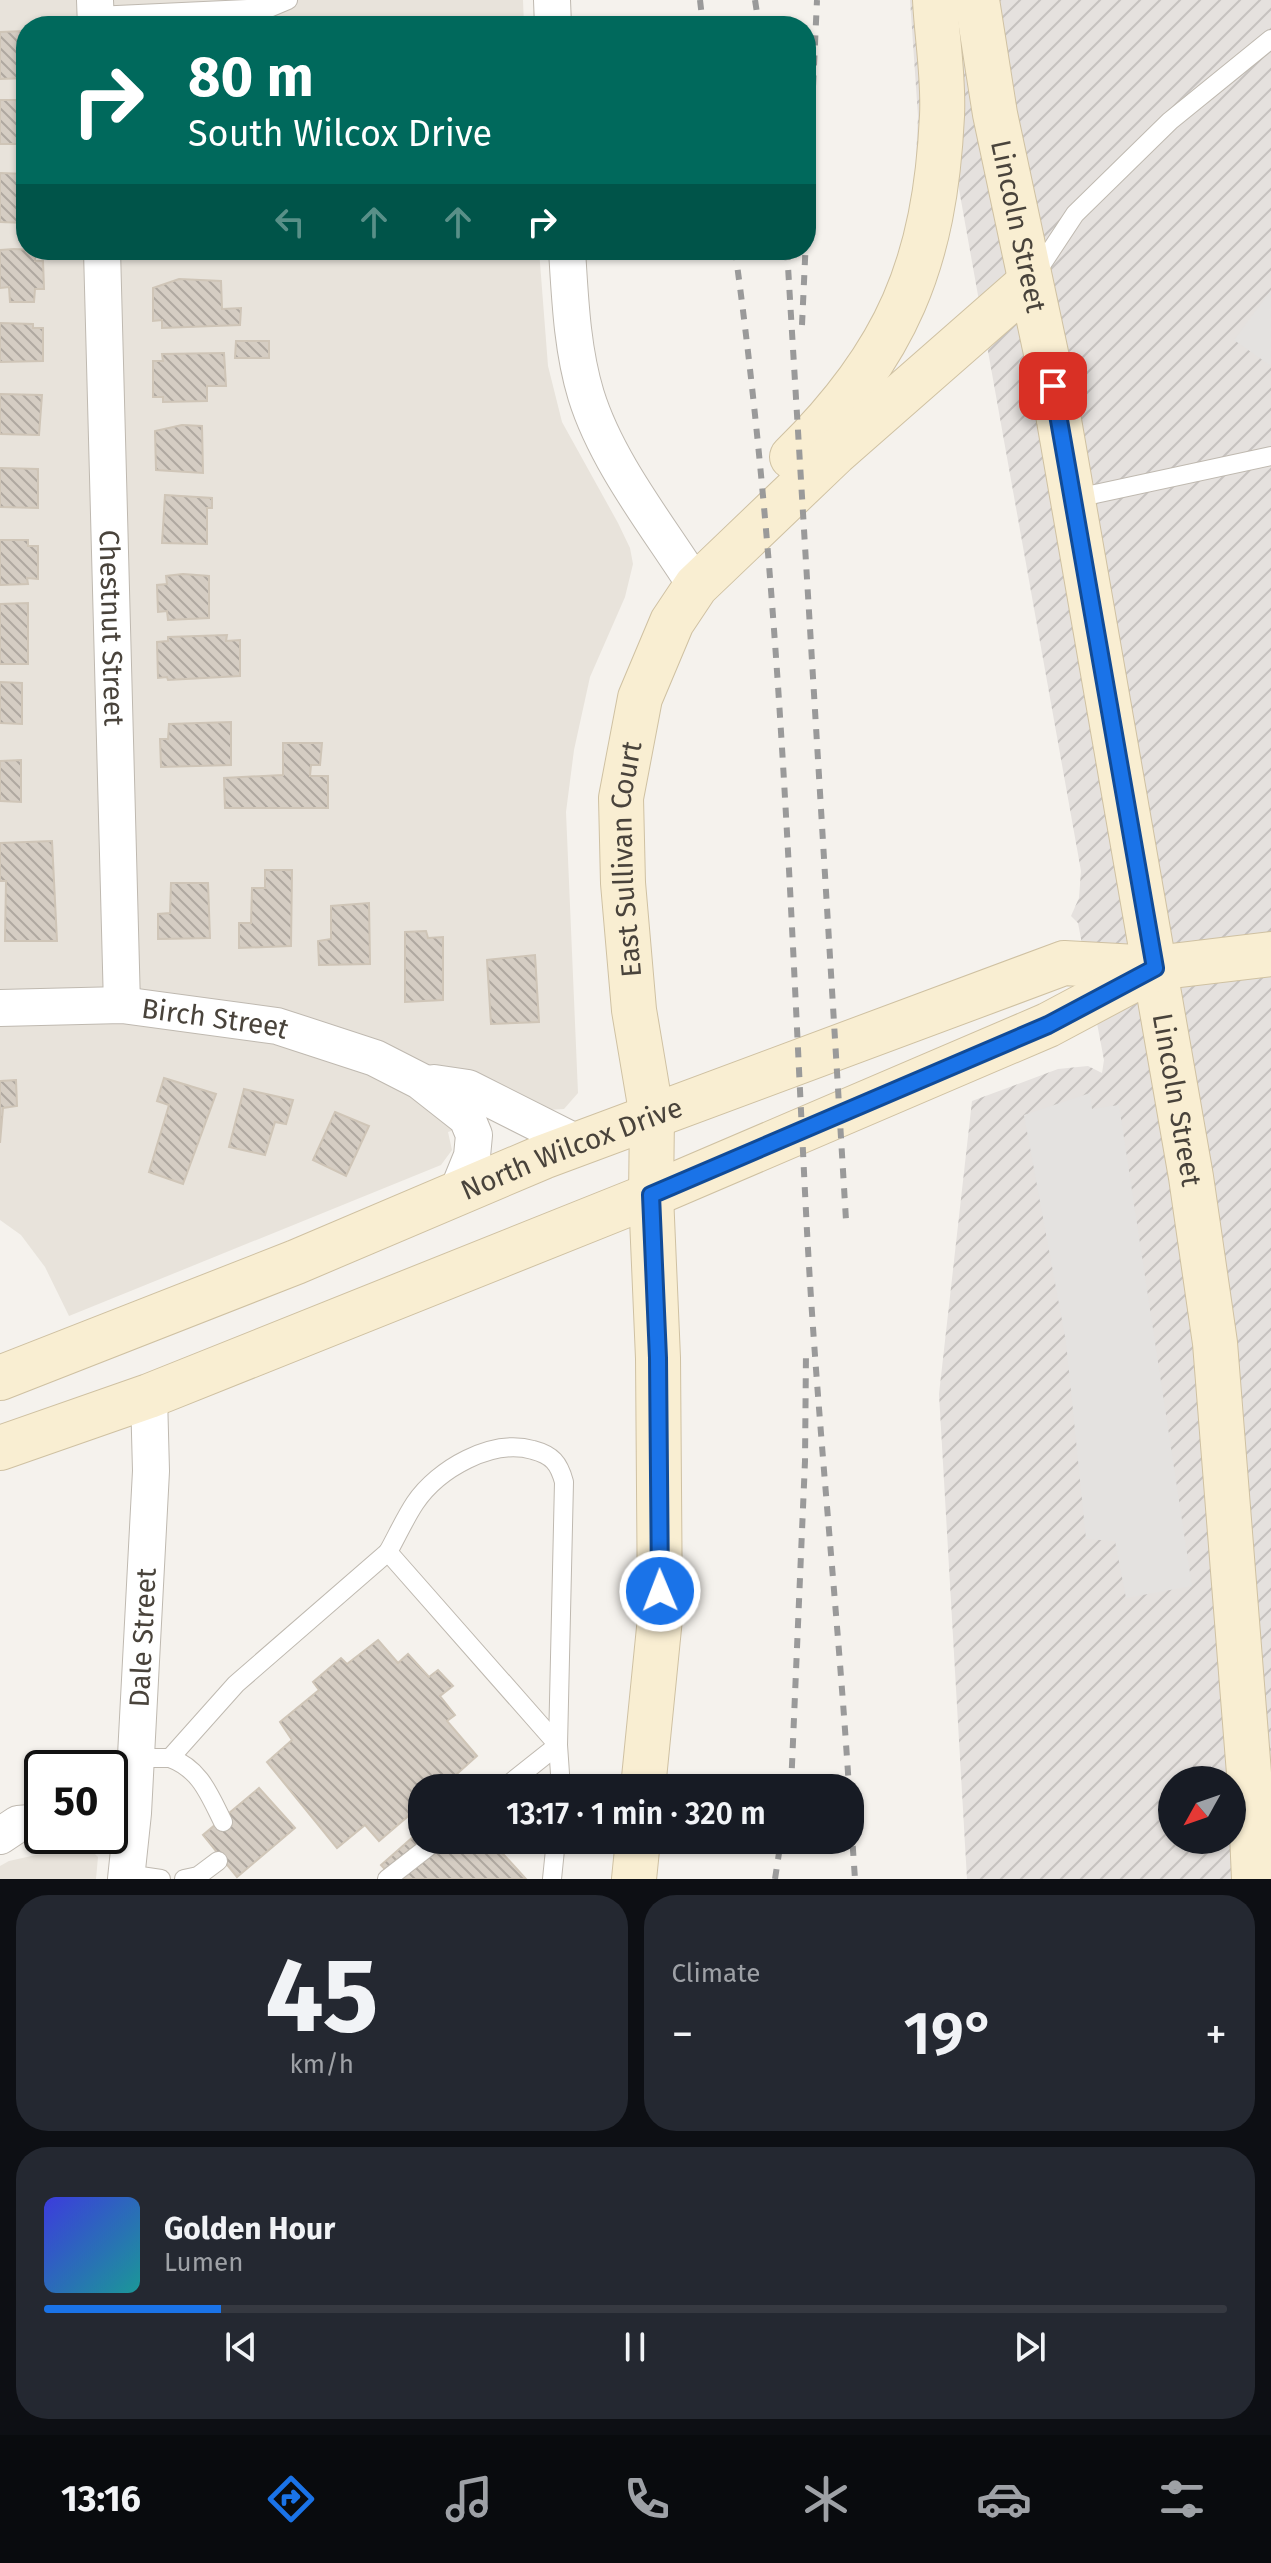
<!DOCTYPE html>
<meta charset="utf-8">
<style>
body{margin:0;font-family:"Fira Sans",sans-serif;background:#242831;color:#f1f3f6;height:100vh;display:flex;flex-direction:column;font-size:30px;white-space:nowrap}
*{box-sizing:border-box;margin:0}
p{font-size:26px;color:#9ea1a6}
.icon{flex:none;width:44px;height:44px;fill:none;stroke:currentColor;stroke-width:2;stroke-linecap:round;stroke-linejoin:round}
.map{position:relative;height:1879px;overflow:hidden}
.side{display:flex;flex-direction:column;gap:16px;padding:16px;background:#0d0f14;flex:1}
.side>*{flex:none}
.hud{position:absolute;left:16px;top:16px;width:800px;height:244px;border-radius:32px;box-shadow:0 2px 6px #0004;background:#00695c;color:#fff;overflow:hidden}
.needle{width:52px;rotate:230deg}
.controls{position:absolute;left:1158px;top:1766px;display:grid;gap:16px}
.controls a{display:grid;place-items:center;width:88px;height:88px;border-radius:50%;background:#171b24;box-shadow:0 2px 6px #0004;font-size:40px}
.speed{position:absolute;left:24px;top:1750px;display:flex;gap:16px;font-size:40px;font-weight:700;text-align:center}
.speed>*{display:grid;place-content:center;width:104px;height:104px;border-radius:50%;background:#171b24;box-shadow:0 2px 6px #0004;line-height:1}
.speed .limit{border:4px solid #111;border-radius:12px;background:#fff;color:#111}
.pin{position:absolute;display:grid;place-items:center;width:68px;height:68px;color:#fff;margin:-34px;border-radius:16px;box-shadow:0 4px 12px #0006}
.me{position:absolute;width:88px;margin:-44px;rotate:359deg;stroke-linejoin:round;filter:drop-shadow(0 0 6px #0008)}
.turn{display:flex;align-items:center;gap:28px;height:168px;padding:0 40px;font-size:36px}
.turn .icon{width:104px;height:104px;stroke-width:2.5}
.turn b{display:block;font-size:56px;line-height:68px}
.lanes{display:flex;align-items:center;height:76px;padding:0 40px;background:#0003;justify-content:center;gap:40px;direction:ltr}
.lanes .off{opacity:.35}
.big{font-size:60px;font-weight:600;line-height:1.1}
.side .widget{flex:1;display:flex;flex-direction:column;justify-content:center;gap:12px;min-width:0;padding:0 28px;border-radius:32px;background:#242831}
.side .dial{align-items:center;gap:0}
.dial b{font-size:104px;line-height:1}
.song{display:flex;align-items:center;gap:24px}
.cover{width:96px;height:96px;border-radius:12px;background:linear-gradient(135deg,hsl(240 70% 55%),hsl(180 70% 35%))}
.played{height:8px;border-radius:4px;background:linear-gradient(90deg,#1a73e8 15%,#363941 15%)}
.keys{display:flex;justify-content:space-around;direction:ltr}
.heat{display:flex;justify-content:space-between;align-items:center;font-size:44px;direction:ltr}
.side .tiles{flex:1;display:grid;gap:16px;grid-template-columns:1fr 1fr}
.widget:last-child{grid-column:span 2}
.trip{position:absolute;left:408px;top:1774px;width:456px;height:80px;border-radius:32px;background:#171b24;box-shadow:0 2px 6px #0004;font-weight:600;line-height:80px;text-align:center}
.tabs{display:flex;height:128px;justify-content:space-around;align-items:center;background:#090b0e;color:#9ea1a6}
.tabs .icon{width:56px;height:56px}
.tabs .current{color:#1a73e8}
.tabs b{font-size:36px;color:#f1f3f6}
.map>svg:first-child{display:block}
</style>
<div class="map">
<svg width="1271" height="1879" viewBox="0 0 1271 1879">
<defs>
<pattern id="industrial-furrows" width="10" height="10" patternUnits="userSpaceOnUse" patternTransform="scale(2)"><rect width="10" height="10" fill="#e5e1de"/><path d="M-1 1l2-2M0 10L10 0M9 11l2-2" fill="none" stroke="#c6c2bf"/></pattern>
<pattern id="building-back-hatch" width="6" height="6" patternUnits="userSpaceOnUse" patternTransform="scale(2)"><rect width="6" height="6" fill="#d5cdc3"/><path d="M-1 5l2 2M0 0l6 6M5-1l2 2" fill="none" stroke="#afa8a0"/></pattern>
</defs>
<rect width="100%" height="100%" fill="#f5f2ed"/>
<g fill="#e8e3db">
<polygon points="0,0 523,0 524,26 26,26 26,250 539,250 548,366 562,422 618,523 630,548 633,564 625,597 590,677 574,750 566,812 578,1093 564,1109 512,1112 448,1132 452,1150 441,1165 69,1316 45,1267 21,1235 0,1220"/>
<polygon points="67,1848 94,1853 98,1857 96,1879 0,1879 0,1866 9,1861"/>
</g>
<path fill="url(#industrial-furrows)" fill-rule="evenodd" d="M910,0H1271V1879H967L939,1394L972,1101L1058,1069L1088,1066L1102,1073L1104,1060L1078,923L1071,916L1079,898L1081,871L957,178L916,159L918,116ZM1172,1780H1232V1840H1172Z"/>
<g fill="#e4e2e0">
<polygon points="1271,290 1271,366 1234,340"/>
<polygon points="1090,1093 1092,1109 1119,1105 1192,1586 1126,1598 1115,1541 1086,1539 1066,1342 1024,1115"/>
</g>
<g fill="url(#building-back-hatch)" stroke="#cfc5b7" stroke-width="2">
<polygon points="24,31 26,78 0,79 0,32"/>
<rect x="0" y="100" width="26" height="44"/>
<polygon points="0,173 26,174 26,223 0,222"/>
<polygon points="14,249 35,250 35,261 43,261 44,289 35,289 34,302 10,302 9,287 0,288 0,250"/>
<polygon points="158,250 259,250 258,253 164,254 163,250"/>
<polygon points="179,279 221,281 222,309 241,308 240,325 162,328 162,320 153,321 153,288"/>
<polygon points="0,323 33,324 33,328 43,328 43,361 0,362"/>
<polygon points="236,341 269,341 269,358 235,358"/>
<polygon points="224,353 226,386 207,386 207,401 163,402 163,397 153,397 153,361 163,361 162,354"/>
<polygon points="0,394 42,395 39,435 0,434"/>
<polygon points="182,425 202,426 203,473 156,470 155,431"/>
<polygon points="0,468 38,469 38,508 0,507"/>
<polygon points="165,495 212,498 212,508 207,508 207,544 162,543"/>
<polygon points="0,540 28,540 28,546 38,546 38,579 27,578 28,584 0,585"/>
<polygon points="183,574 209,576 209,618 168,620 167,611 158,612 157,585 167,584 166,576"/>
<polygon points="28,603 28,664 0,664 0,604"/>
<polygon points="227,635 226,641 240,640 240,676 168,680 167,677 158,678 157,642 168,641 168,637"/>
<polygon points="0,682 22,683 22,724 0,723"/>
<polygon points="231,722 231,765 161,767 160,739 168,739 169,724"/>
<polygon points="283,743 322,743 320,765 311,765 310,776 328,776 328,808 225,808 224,778 283,775"/>
<polygon points="21,760 21,802 0,801 0,761"/>
<polygon points="52,841 57,941 5,941 6,881 0,881 0,843"/>
<polygon points="265,870 292,870 291,946 239,948 239,923 251,923 252,888 265,888"/>
<polygon points="171,883 208,883 210,938 158,939 158,914 170,913"/>
<polygon points="369,903 370,964 319,965 318,941 331,939 331,906"/>
<polygon points="426,931 428,938 443,937 443,1000 405,1002 405,932"/>
<polygon points="535,955 539,1022 491,1024 487,960"/>
<polygon points="164,1078 216,1094 183,1184 149,1172 169,1105 157,1101"/>
<polygon points="16,1080 17,1106 3,1108 0,1143 0,1081"/>
<polygon points="244,1089 293,1100 286,1124 275,1122 265,1155 229,1147"/>
<polygon points="335,1112 369,1126 346,1176 313,1160"/>
<polygon points="378,1640 398,1663 408,1654 429,1677 438,1670 453,1686 440,1696 455,1715 447,1721 477,1756 449,1781 454,1788 422,1788 422,1810 420,1806 379,1841 365,1825 337,1848 267,1762 292,1740 280,1722 319,1690 313,1682 341,1658 347,1664"/>
<polygon points="259,1788 295,1828 237,1877 203,1835"/>
<polygon points="422,1829 422,1840 499,1840 495,1845 526,1879 394,1879 381,1865"/>
</g>
<g fill="none" stroke-linecap="round" stroke-linejoin="round">
<g stroke="#bfb9b0" stroke-width="20">
<g id="lane">
<polyline points="95,16 269,8 288,0"/>
<polyline points="1034,276 1075,214 1170,121 1271,39"/>
<polyline points="1072,499 1271,456"/>
<path d="M388,1552C397,1536 405,1518 415,1503C438,1469 492,1438 533,1450C552,1455 559,1463 564,1482L558,1745L561,1788"/>
<polyline points="136,1758 170,1758 236,1684 388,1552 558,1745 504,1788"/>
<path d="M170,1758C200,1769 209,1794 223,1822"/>
<polyline points="127,1874 161,1879"/>
<polyline points="184,1879 198,1876 218,1861"/>
<polyline points="387,1879 437,1840"/>
<polyline points="552,1879 556,1840"/>
</g>
</g>
<g stroke="#bfb9b0" stroke-width="38">
<g id="street">
<polyline points="95,0 96,26"/>
<polyline points="552,0 553,26"/>
<path id="s1" d="M102,250L122,1005"/>
<path d="M567,250C570,298 572,349 586,395C607,463 658,526 696,586"/>
<path id="s2" d="M0,1008L122,1005L277,1026L375,1058L420,1081L467,1118L474,1135L472,1156L457,1193"/>
<polyline points="434,1083 468,1088 579,1144"/>
<polyline points="0,1836 18,1824 42,1822"/>
<path id="s3" d="M126,1879L133,1813L151,1471L149,1396"/>
</g>
</g>
<g stroke="#cfc1a2" stroke-width="46">
<g id="secondary">
<path id="s4" d="M977,0L995,114L1053,386L1191,1177L1215,1343L1250,1786L1254,1879"/>
<path d="M792,457C897,354 935,263 942,116C944,78 937,38 935,0"/>
<path id="s5" d="M0,1378L296,1262L543,1157L1064,963L1155,968"/>
<polyline points="0,1448 149,1396 651,1195 1048,1025 1155,968 1271,954"/>
<path id="s6" d="M643,1788L660,1618L658,1358L651,1195L652,1117L634,1010L623,883L621,798L640,698L672,622L696,586L835,453L1030,282"/>
<polyline points="634,1879 638,1840"/>
</g>
</g>
<use href="#lane" stroke="#fff" stroke-width="18"/>
<use href="#street" stroke="#fff" stroke-width="36"/>
<use href="#secondary" stroke="#f9eed2" stroke-width="44"/>
<g stroke="#9a9a9a" stroke-width="6" stroke-dasharray="10 10" stroke-linecap="butt">
<polyline points="700,0 703,26"/>
<polyline points="755,0 759,26"/>
<path d="M735,250C780,575 790,904 807,1231C817,1417 837,1602 849,1788"/>
<polyline points="787,250 846,1220"/>
<polyline points="802,325 817,0"/>
<polyline points="791,1788 805,1461 806,1352"/>
<polyline points="850,1806 855,1879"/>
<polyline points="775,1879 781,1840"/>
</g>
</g>
<g fill="none" stroke-linecap="round" stroke-linejoin="round">
<g stroke="#114b97" stroke-width="20">
<polyline id="route" points="660,1591 658,1358 651,1195 1048,1025 1155,968 1053,386"/>
</g>
<use href="#route" stroke="#1a73e8" stroke-width="14"/>
</g>
<g text-anchor="middle" dominant-baseline="central" stroke-width="6" stroke-linejoin="round" paint-order="stroke">
<g font-size="28" fill="#49433b" stroke="#fff">
<text stroke="none"><textPath href="#s4" startOffset="230">Lincoln Street</textPath></text>
<text stroke="none"><textPath href="#s1" startOffset="378">Chestnut Street</textPath></text>
<text stroke="none"><textPath href="#s6" startOffset="932">East Sullivan Court</textPath></text>
<text stroke="none"><textPath href="#s2" startOffset="216">Birch Street</textPath></text>
<text stroke="none"><textPath href="#s4" startOffset="1118">Lincoln Street</textPath></text>
<text stroke="none"><textPath href="#s5" startOffset="616">North Wilcox Drive</textPath></text>
<text stroke="none"><textPath href="#s3" startOffset="242">Dale Street</textPath></text>
</g>
</g>
</svg>
<div class="controls">
<a><svg class="needle" viewBox="-14 -14 28 28"><path d="M0-13l5 13h-10z" fill="#e53935"/><path d="M0 13l5-13h-10z" fill="#9ea1a6"/></svg></a>
</div>
<div class="speed"><div class="limit">50</div></div>
<div class="pin" style="left:1053px;top:386px;background:#d93025"><svg class="icon" aria-label="arrive" viewBox="0 0 24 24"><path d="M6 21V4h12l-3 4 3 4H6"/></svg></div>
<svg class="me" style="left:660px;top:1591px" viewBox="-20 -20 40 40"><circle r="17" fill="#1a73e8" stroke="#fff" stroke-width="3"/><path d="M0-11L8 9 0 5-8 9z" fill="#fff"/></svg>
<div class="trip">13:17 · 1 min · 320 m</div>
<div class="hud">
<div class="turn"><svg class="icon" aria-label="right" viewBox="0 0 24 24"><path d="M7 20v-9h11M14 6l5 5-5 5"/></svg><div><b>80 m</b>South Wilcox Drive</div></div>
<div class="lanes"><svg class="icon off" aria-label="left" viewBox="0 0 24 24"><path d="M17 20v-9H6M10 6l-5 5 5 5"/></svg><svg class="icon off" aria-label="ahead" viewBox="0 0 24 24"><path d="M12 20V5M6 11l6-6 6 6"/></svg><svg class="icon off" aria-label="ahead" viewBox="0 0 24 24"><path d="M12 20V5M6 11l6-6 6 6"/></svg><svg class="icon" aria-label="right" viewBox="0 0 24 24"><path d="M7 20v-9h11M14 6l5 5-5 5"/></svg></div>
</div>
</div>
<section class="side">
<div class="tiles">
<div class="widget dial"><b>45</b><p>km/h</p></div>
<div class="widget"><p>Climate</p>
<div class="heat"><a>−</a><b class="big">19°</b><a>+</a></div>
</div>
<div class="widget">
<div class="song"><i class="cover"></i><div><b>Golden Hour</b><p>Lumen</p></div></div>
<div class="played"></div>
<div class="keys"><svg class="icon" aria-label="previous" viewBox="0 0 24 24"><path d="M18 5L8 12l10 7zM5 5v14"/></svg><svg class="icon" aria-label="pause" viewBox="0 0 24 24"><path d="M8 5v14M16 5v14"/></svg><svg class="icon" aria-label="next" viewBox="0 0 24 24"><path d="M6 5l10 7-10 7zM19 5v14"/></svg></div>
</div>
</div>
</section>
<nav class="tabs">
<b>13:16</b>
<svg class="icon current" aria-label="directions" viewBox="0 0 24 24"><path d="M12 3l9 9-9 9-9-9zM9 14v-3h6M13 9l2 2-2 2"/></svg>
<svg class="icon" aria-label="music" viewBox="0 0 24 24"><path d="M9 18V5l10-2v13"/><circle cx="6" cy="18" r="3"/><circle cx="16" cy="16" r="3"/></svg>
<svg class="icon" aria-label="phone" viewBox="0 0 24 24"><path d="M5 4h4l2 5-3 2q2 4 5 5l2-3 5 2v4C11 20 4 13 5 4z"/></svg>
<svg class="icon" aria-label="climate" viewBox="0 0 24 24"><path d="M12 3v18M4 7l16 10M4 17L20 7"/></svg>
<svg class="icon" aria-label="car" viewBox="0 0 24 24"><path d="M5 17H2v-5l4-1 3-4h7l3 4 3 1v5h-3M9 17h6M6 11h13"/><circle cx="7" cy="17" r="2"/><circle cx="17" cy="17" r="2"/></svg>
<svg class="icon" aria-label="filters" viewBox="0 0 24 24"><path d="M4 7h16M4 17h16"/><circle cx="9" cy="7" r="2"/><circle cx="15" cy="17" r="2"/></svg>
</nav>
